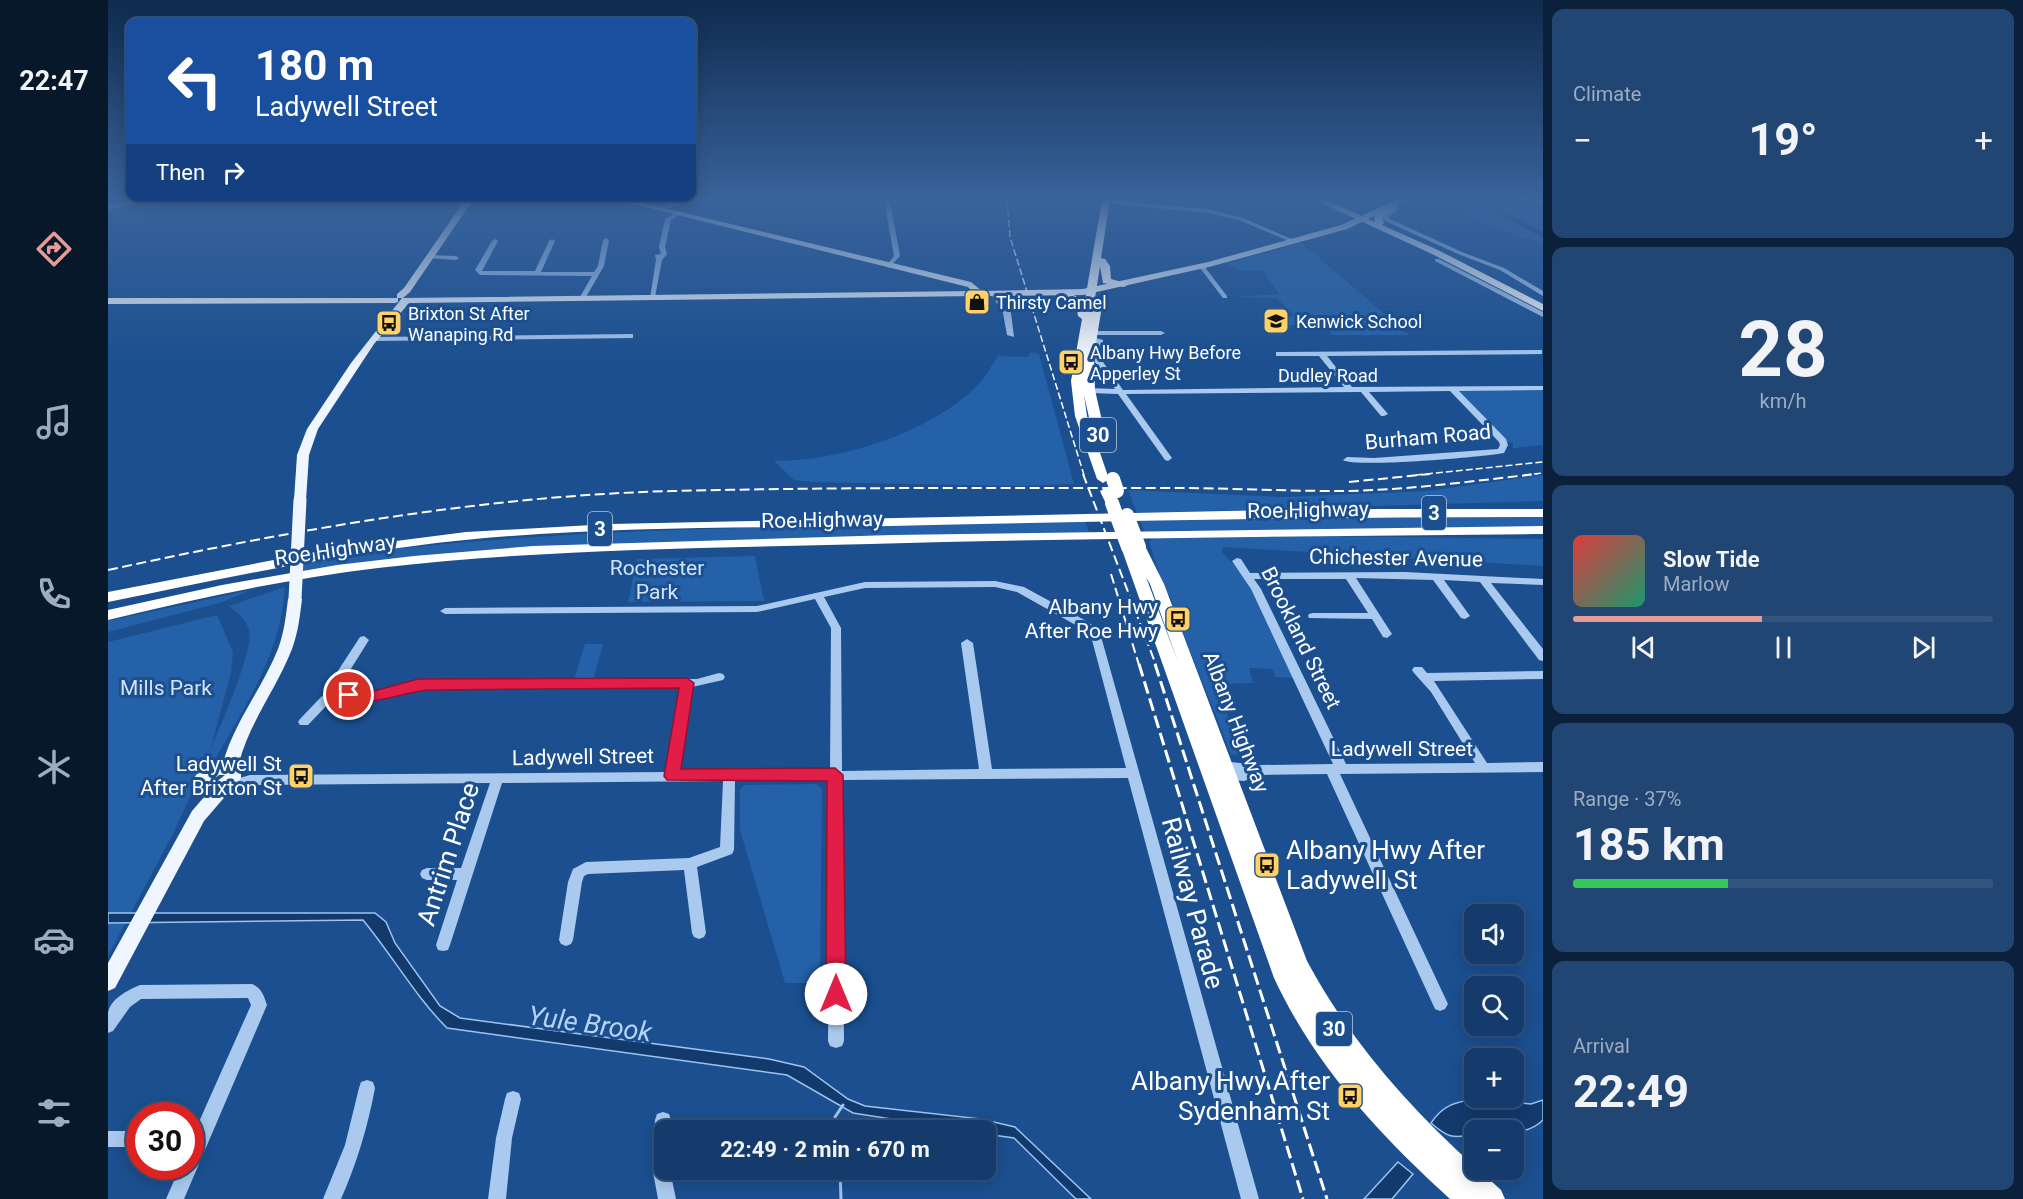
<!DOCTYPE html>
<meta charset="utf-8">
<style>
body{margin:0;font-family:Roboto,sans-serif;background:#214673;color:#f1f3f6;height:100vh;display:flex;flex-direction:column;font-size:22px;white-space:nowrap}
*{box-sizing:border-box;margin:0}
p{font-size:20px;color:#9dadc1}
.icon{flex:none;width:33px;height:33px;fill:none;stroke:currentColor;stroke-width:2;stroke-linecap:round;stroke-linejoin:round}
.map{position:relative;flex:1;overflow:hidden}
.sheet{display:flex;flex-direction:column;gap:9px;padding:9px;background:#0b203b;width:480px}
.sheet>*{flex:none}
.guide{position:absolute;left:18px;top:18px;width:570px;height:183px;border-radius:12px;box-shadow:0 3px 15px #0003,0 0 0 2px #33557e;background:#1a4fa0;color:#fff;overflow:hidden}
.tools{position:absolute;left:1356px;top:904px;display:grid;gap:12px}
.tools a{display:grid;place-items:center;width:60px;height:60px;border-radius:12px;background:#143b6b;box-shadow:0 3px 15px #0003,0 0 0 2px #33557e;font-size:30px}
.speed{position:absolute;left:18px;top:1102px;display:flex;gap:12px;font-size:30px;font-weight:700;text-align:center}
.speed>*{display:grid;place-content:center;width:78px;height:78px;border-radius:50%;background:#143b6b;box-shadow:0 3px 15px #0003,0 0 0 2px #33557e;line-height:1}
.speed .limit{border:9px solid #d22;background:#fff;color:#111}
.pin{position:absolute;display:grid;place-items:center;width:51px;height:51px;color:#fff;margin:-26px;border:3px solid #fff;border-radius:50%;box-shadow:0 2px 6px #0007}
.me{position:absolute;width:66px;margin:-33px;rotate:0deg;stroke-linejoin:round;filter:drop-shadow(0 0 4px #0008)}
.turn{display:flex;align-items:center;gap:21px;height:126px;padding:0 30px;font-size:27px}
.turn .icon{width:78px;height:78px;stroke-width:2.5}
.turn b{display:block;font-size:42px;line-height:51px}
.then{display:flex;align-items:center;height:57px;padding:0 30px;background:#0003;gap:12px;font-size:22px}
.big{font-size:45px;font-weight:700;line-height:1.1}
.sheet .tile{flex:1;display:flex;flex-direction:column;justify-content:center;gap:9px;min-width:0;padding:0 21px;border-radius:12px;background:#214673}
.sheet .dial{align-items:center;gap:0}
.dial b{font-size:78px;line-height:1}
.song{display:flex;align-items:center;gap:18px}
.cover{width:72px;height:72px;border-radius:9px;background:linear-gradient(135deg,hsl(0 70% 55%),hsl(160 70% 35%))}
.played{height:6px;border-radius:3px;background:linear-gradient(90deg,#e69b98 45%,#33557e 45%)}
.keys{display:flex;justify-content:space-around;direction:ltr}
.heat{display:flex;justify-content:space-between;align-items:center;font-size:33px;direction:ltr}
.charge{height:9px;border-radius:4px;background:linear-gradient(90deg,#34c759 37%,#33557e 0)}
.trip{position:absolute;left:546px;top:1120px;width:342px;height:60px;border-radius:12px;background:#143b6b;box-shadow:0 3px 15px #0003,0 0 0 2px #33557e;font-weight:700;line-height:60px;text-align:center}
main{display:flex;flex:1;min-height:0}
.dock{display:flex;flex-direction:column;width:108px;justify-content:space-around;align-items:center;background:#08182b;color:#9dadc1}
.dock .icon{width:42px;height:42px}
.dock .active{color:#e69b98}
.dock b{font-size:27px;color:#f1f3f6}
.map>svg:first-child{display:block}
</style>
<main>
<nav class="dock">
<b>22:47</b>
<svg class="icon active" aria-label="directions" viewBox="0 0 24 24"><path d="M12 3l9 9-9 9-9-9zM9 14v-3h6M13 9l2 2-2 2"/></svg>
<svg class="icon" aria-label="music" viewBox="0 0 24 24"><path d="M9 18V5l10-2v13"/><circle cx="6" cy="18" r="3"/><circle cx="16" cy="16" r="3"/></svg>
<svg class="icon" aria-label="phone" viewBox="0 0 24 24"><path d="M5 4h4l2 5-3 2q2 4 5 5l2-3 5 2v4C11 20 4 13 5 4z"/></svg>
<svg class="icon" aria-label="climate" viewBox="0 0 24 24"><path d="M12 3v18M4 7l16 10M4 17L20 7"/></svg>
<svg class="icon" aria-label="car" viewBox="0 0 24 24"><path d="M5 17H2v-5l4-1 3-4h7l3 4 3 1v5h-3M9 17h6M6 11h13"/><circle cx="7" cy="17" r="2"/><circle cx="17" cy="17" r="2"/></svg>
<svg class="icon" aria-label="filters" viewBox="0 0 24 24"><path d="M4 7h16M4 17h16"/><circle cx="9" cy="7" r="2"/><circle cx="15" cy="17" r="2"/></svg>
</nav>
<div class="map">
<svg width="1435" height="1199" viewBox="0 0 1435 1199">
<rect width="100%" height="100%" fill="#1b4f8f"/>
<g fill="#2461a8">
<polygon points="1360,200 1435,203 1435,244 1368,221 1362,213 1370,210 1371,204"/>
<polygon points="1194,243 1301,335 1224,335 1211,317 1212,321 1207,325 1178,325 1173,317 1186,316 1169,298 1125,297 1171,294 1154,270 1132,271 1118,264"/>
<path d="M923,352L931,354L966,484L911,486L703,482L686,480L666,461C732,461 820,434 869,386C877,378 883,366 890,356L920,357Z"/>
<polygon points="1355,390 1435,390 1435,445 1405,448 1405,443 1399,442 1351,393"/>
<polygon points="1435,475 1435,501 1029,513 1020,490 1174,497 1320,491"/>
<polygon points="1336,516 1435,516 1435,527 1036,531 1032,520"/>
<path d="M977,521L981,532L410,547L307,557L194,573L195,560C454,524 716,527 977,521Z"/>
<path d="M1213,536L1435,539V566L1115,547L1114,552L1138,578L1186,678L1167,677L1165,669L1141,668L1145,683L1111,684L1131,754L1123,755C1103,701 1080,650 1062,596L1056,589L1041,542L1045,538Z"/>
<polygon points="647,556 656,601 520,602 529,559"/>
<path d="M177,587C173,653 138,705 106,761L99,760L66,832L0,956V642L109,615L125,652L123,673L102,751C111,728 146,651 141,631C139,620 130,613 121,606Z"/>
<polygon points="143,590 115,602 0,632 0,621"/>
<polygon points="477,644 495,644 485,681 466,680"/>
<polygon points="708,784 714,789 712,983 677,983 632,830 632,789 637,785"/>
</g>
<g fill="#123a6d" stroke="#9cc4f0" stroke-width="1.5">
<path d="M0,913H267L278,922L287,943L332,1006L352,1018L661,1059L696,1067L740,1099L757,1106L873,1119L907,1127L983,1199H968L906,1138L878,1134V1131H860L745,1113L679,1075L339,1028C307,996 284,955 255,920L0,923Z"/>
<path d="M1368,1099L1423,1104L1435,1100V1120C1417,1138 1391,1131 1366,1131V1135C1344,1138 1340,1138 1323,1123C1335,1105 1347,1102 1368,1099Z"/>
<polygon points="1290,1162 1305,1174 1284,1199 1256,1199"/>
</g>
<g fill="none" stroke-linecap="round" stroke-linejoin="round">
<g stroke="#9cc4f0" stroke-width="3">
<polyline points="727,1117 735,1105"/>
<polyline points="732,1170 733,1199"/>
</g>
<polygon fill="#123a6d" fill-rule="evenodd" points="1387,200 1395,200 1394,211 1435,232 1435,237 1387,214"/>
<g fill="#a9c9ee" fill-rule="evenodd">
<polygon points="27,200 39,200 0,210 0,206"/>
<polygon points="563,200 569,200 565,207 552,211 552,209 561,205"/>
<polygon points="776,200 782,200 792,256 781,268 778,266 786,256"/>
<polygon points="996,200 1100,209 1135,218 1188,241 1183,242 1131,220 1100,213 998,203"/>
<polygon points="1287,208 1292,209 1281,216 1280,218 1354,252 1396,268 1435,291 1435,296 1392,270 1350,254 1275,220 1276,214"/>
<polygon points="569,212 574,213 563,220 557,247 559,254 554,260 547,297 542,298 548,260 547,255 553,254 551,247 557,219"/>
<polygon points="498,238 501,240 496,266 478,297 475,299 472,297 484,276 372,275 367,270 384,241 387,239 390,241 374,271 427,271 441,241 444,239 447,241 433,272 486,272 490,266 495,240"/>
<polygon points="321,255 348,256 351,258 348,260 319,258 319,256"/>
<polygon points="1327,259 1331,259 1435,312 1435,317 1327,261"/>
<polygon points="1092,266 1096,266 1119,296 1119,298 1115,298 1092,268"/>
<polygon points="884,293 888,293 903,313 906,337 899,335 895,313 883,294"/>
<polygon points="982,331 1053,331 1057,333 1053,335 985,335 981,333"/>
<polygon points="522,334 525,334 525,338 266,341 262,339 266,337"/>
<path d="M988,338L995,340V362L1015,390L1236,387L1211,356H1168V352H1171L1431,350H1434V354L1219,356L1244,387L1435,386V390L1351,391L1398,439L1400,445L1396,453C1376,457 1246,468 1235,460L1239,457L1266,458L1390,449L1392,445L1391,442L1342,391L1261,392L1280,414L1276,416H1273L1253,392L1018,394L1064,458L1060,461L1057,460L1010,394L983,393L976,396L972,394L981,388L1007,389L987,362Z"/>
<polygon points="1129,558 1133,559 1142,573 1297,572 1435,579 1435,585 1383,583 1435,649 1435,661 1431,660 1372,582 1336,580 1362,616 1357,619 1353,618 1325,580 1248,578 1284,634 1279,638 1275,637 1264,619 1201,618 1200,616 1201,614 1205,613 1260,613 1238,579 1146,579 1153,589 1238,764 1367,763 1323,692 1306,673 1304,670 1306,667 1314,667 1319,673 1435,671 1435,679 1326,681 1379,763 1435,762 1435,772 1232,774 1340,1004 1337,1009 1332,1011 1327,1009 1219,774 1153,775 1136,781 1111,779 1109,776 1111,773 1118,771 1108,769 1106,766 1108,763 1112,761 1153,765 1225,764 1143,589 1124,561"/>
<path d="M887,581L916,587L980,622L988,628L994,640L1151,1199H1133L1020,778L734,780L736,1041L734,1046L728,1048L722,1046L720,1041L722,780L627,781L626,850L624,854L589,867L598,933L596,937L591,939L586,937L584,933L576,870L480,874L476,876L474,882L465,940L463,944L458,946L453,944L451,940L460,882L465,869L478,862L581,858L612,847L615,781L394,783L342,945L340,950L335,951L330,950L328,945L349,880H319L314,878L312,874L314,870L319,868H353L382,783L142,785L118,791L114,789L112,786L114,783L142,775L558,772L573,687L310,689L266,700L232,696L221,703L200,725H192L190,722L192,719L213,697L224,690L222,683L252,637L256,636L261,640L234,683L235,689L266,692L310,681L589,679L611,673L615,674L617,677L615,680L584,687L571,772L722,771L723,628L707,599L649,612L337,614L332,611L337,608L649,606L757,582ZM887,587L909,592L980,632L984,640L1018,768L884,769L865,643L859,639L853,643L871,769L734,771L733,628L716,597L757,588Z"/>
<path d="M144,984C154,988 156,996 159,1005L76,1199H58L72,1167H82V1142L143,1005L140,998L33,999L22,1007L5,1031L0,1033C0,1027 0,1020 0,1013C2,999 20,990 32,985Z"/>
<path d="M259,1080L265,1082L267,1088C260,1126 249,1163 233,1199H215L237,1145L251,1088L253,1082Z"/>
<polygon points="405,1091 411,1093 413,1099 404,1138 398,1199 380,1199 388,1138 397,1099 399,1093"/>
<polygon points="555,1112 561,1114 563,1120 563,1131 556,1131 556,1170 562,1170 568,1199 550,1199 544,1167 547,1120 549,1114"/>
<rect x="0" y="1131" width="32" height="16"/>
</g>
<g fill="#f0f6ff" fill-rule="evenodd">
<polygon points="357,200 365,200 302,292 295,298 864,291 860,287 509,200 523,200 863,282 874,291 975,289 1100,262 1233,225 1288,200 1299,200 1239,229 1101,267 975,295 877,296 873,298 869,296 301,303 266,344 210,429 201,455 198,500 192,504 186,500 189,455 199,429 243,363 294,298 290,298 290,302 287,303 0,304 0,298 289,298 289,294 296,288"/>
<polygon points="1426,200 1435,200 1435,203 1427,202"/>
<path d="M187,595L194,599C192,616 190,633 184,649C168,690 140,724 130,767L133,772V778L96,821L7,988L0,991V963L84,811L97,796L90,794C77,776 97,763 115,763C126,722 154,689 170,649C176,633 178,616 180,599ZM111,775H117L107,783H101Z"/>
</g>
<g fill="#fff" fill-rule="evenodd">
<path d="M994,200H1002L993,258L997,259L1002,266L1003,279L1021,284L1016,287L995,283L992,266L987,298L995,300L986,355L987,390L1000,447L998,450H991L1001,479L995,483L989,479L967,416L963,381L974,319L970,316L968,303L956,296L961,293L977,300ZM976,395L984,431L979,416Z"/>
<polygon points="1207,200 1218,200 1267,222 1266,215 1284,202 1290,202 1290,206 1274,218 1276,223 1274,225 1330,250 1435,304 1435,311 1324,254"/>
<polygon points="999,487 1004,488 1011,503 1009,506 1004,507 999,506 992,491"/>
<path d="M1217,509H1435V517C1218,517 1001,521 783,526C642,528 498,526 357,540C236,552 118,578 0,602V592L218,550L358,532L502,524Z"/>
<path d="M1435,526V534C1211,536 986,538 762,544C598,548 433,549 270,568C179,579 89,598 0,620V610L114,585L229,565L306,556L425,546L784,535Z"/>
<path d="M1020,543L1036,544L1056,584L1199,961C1242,1041 1300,1106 1366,1166V1170H1371L1393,1190L1397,1199H1342C1271,1134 1207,1066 1166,978L1013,547ZM1038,577L1042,584L1070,662Z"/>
</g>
<g stroke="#fff" stroke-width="1.5" stroke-dasharray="7 3" stroke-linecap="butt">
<polyline points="899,200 902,237 976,475"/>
<polyline points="1308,475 1435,462"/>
<polyline points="1416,475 1435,473"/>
</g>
<g stroke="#fff" stroke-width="2" stroke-dasharray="10 4.5" stroke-linecap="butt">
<polyline points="975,474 1048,665"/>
<polyline points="1241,482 1322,474"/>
<path d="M0,570C186,530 373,496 564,491C730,487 896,488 1062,488C1117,488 1173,491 1228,491C1295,491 1363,481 1429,474"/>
<polyline points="1003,574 1031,665"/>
</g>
<g stroke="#fff" stroke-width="3" stroke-dasharray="13 5" stroke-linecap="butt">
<polyline points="1031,664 1195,1199"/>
<polyline points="1047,664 1219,1199"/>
</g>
<polyline stroke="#f0f6ff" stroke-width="13" points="187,599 192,500"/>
<g stroke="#fff" stroke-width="14">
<polyline points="1005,479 1009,491"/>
<polyline points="1004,503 1020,547"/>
<polyline points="1019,515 1031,547"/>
</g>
</g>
<linearGradient id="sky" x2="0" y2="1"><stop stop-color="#0f2b4f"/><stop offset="0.54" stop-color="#39639b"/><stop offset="1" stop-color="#39639b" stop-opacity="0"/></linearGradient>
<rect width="1435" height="368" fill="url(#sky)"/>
<path fill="#e11d48" stroke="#92132f" stroke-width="1.5" d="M579,678L586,683L573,769L727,768L735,775L738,994L735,1000L728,1003L721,1000L718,994L719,781L559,780L556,776L571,688C487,689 404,689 321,690C302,690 245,713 233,695L241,690L266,691L310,679Z"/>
<defs>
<g id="shop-square" transform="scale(1.35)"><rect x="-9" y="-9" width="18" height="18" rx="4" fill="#ffd166" stroke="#1b4f8f"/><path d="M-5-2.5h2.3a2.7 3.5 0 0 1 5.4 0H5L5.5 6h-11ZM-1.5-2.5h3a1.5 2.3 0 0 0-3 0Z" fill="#111"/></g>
<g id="school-square" transform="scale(1.35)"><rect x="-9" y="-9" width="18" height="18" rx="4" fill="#ffd166" stroke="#1b4f8f"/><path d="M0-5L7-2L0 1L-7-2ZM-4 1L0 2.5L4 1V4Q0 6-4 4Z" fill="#111"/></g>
<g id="bus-square" transform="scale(1.35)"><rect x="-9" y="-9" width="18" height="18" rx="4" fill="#ffd166" stroke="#1b4f8f"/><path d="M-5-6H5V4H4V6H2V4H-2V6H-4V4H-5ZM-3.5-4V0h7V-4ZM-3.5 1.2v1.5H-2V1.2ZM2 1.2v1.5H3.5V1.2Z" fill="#111"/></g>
</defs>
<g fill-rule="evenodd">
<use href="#shop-square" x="869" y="302"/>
<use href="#school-square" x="1168" y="321"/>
<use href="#bus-square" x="281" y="323"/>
<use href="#bus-square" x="963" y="362"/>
<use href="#bus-square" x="1070" y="619"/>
<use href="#bus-square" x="193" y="776"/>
<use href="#bus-square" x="1159" y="865"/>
<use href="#bus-square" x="1242" y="1096"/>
</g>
<g text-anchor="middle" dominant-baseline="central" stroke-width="6" stroke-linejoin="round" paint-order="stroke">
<g font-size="18" fill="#fff" stroke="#1b4f8f" text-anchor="start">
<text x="888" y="302">Thirsty Camel</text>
<text x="300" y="313">Brixton St After<tspan x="300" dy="21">Wanaping Rd</tspan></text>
<text x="1188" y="321">Kenwick School</text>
<text x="982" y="352">Albany Hwy Before<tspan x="982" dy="21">Apperley St</tspan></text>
</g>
<g font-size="18" fill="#fff" stroke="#1b4f8f">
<text x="1220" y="375">Dudley Road</text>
</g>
<g fill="#1b4f8f" stroke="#bbcadd" stroke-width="1.5">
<rect x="972" y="418" width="36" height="34" rx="4.5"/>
<rect x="1314" y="496" width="24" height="34" rx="4.5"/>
<rect x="480" y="512" width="24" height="34" rx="4.5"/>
<rect x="1208" y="1012" width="36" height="34" rx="4.5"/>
</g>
<g font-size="20" font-weight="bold" fill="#fff">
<text x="990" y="435">30</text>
<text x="1326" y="513">3</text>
<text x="492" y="529">3</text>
<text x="1226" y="1029">30</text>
</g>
<g font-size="21" fill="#fff" stroke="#1b4f8f">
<text transform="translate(1320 437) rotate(-5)">Burham Road</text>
<text transform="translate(1200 510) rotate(-1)">Roe Highway</text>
<text transform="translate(714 520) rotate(-1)">Roe Highway</text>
<text transform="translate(227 550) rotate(-8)">Roe Highway</text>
<text transform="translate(1288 558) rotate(1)">Chichester Avenue</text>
<text transform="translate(1193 638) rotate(64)">Brookland Street</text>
<text transform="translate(1128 722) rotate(69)">Albany Highway</text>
<text x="1294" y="749">Ladywell Street</text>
<text transform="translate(475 757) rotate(-1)">Ladywell Street</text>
</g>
<g font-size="21" fill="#cfe3fa" stroke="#1b4f8f">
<text x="549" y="568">Rochester<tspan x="549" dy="24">Park</tspan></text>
<text x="58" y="688">Mills Park</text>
</g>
<g font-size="21" fill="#fff" stroke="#1b4f8f" text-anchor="end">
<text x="1050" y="607">Albany Hwy<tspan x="1050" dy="24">After Roe Hwy</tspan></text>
<text x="174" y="764">Ladywell St<tspan x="174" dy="24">After Brixton St</tspan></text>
</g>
<g font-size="26" fill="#fff" stroke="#1b4f8f" text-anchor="start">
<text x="1178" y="850">Albany Hwy After<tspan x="1178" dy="30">Ladywell St</tspan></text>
<text x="1222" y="1081" text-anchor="end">Albany Hwy After<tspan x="1222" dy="30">Sydenham St</tspan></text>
</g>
<g font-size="26" fill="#fff" stroke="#1b4f8f">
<text transform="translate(340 854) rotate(-72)">Antrim Place</text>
<text transform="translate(1085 903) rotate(75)">Railway Parade</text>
</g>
<g font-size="27" font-style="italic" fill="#b5d3f5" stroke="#1b4f8f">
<text transform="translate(482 1024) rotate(8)">Yule Brook</text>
</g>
</g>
</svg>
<div class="tools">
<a><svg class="icon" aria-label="sound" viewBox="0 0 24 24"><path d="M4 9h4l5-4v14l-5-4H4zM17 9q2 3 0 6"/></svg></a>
<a><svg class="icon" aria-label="search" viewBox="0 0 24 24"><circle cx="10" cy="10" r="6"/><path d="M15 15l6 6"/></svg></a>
<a>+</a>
<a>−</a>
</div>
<div class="speed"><div class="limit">30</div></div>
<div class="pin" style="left:241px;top:695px;background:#d93025"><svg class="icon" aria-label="arrive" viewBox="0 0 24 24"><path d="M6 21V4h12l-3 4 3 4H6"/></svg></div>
<svg class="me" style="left:728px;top:994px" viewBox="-20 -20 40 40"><circle r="19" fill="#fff"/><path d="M0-13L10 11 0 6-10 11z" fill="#e11d48"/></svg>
<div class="trip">22:49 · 2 min · 670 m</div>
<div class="guide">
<div class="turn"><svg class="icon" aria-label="left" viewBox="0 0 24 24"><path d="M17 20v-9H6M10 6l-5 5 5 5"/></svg><div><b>180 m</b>Ladywell Street</div></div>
<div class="then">Then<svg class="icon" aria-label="right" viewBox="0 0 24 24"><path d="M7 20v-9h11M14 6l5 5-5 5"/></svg></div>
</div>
</div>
<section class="sheet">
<div class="tile"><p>Climate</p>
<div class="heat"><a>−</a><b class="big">19°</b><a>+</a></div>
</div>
<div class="tile dial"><b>28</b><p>km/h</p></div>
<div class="tile">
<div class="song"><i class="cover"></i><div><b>Slow Tide</b><p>Marlow</p></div></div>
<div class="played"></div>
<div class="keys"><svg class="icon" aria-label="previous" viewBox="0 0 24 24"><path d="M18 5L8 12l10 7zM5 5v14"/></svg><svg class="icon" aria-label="pause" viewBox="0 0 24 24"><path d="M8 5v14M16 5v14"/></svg><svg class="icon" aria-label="next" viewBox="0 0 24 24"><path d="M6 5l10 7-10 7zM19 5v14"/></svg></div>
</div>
<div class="tile"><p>Range · 37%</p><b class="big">185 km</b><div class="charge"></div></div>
<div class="tile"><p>Arrival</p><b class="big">22:49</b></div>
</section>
</main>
